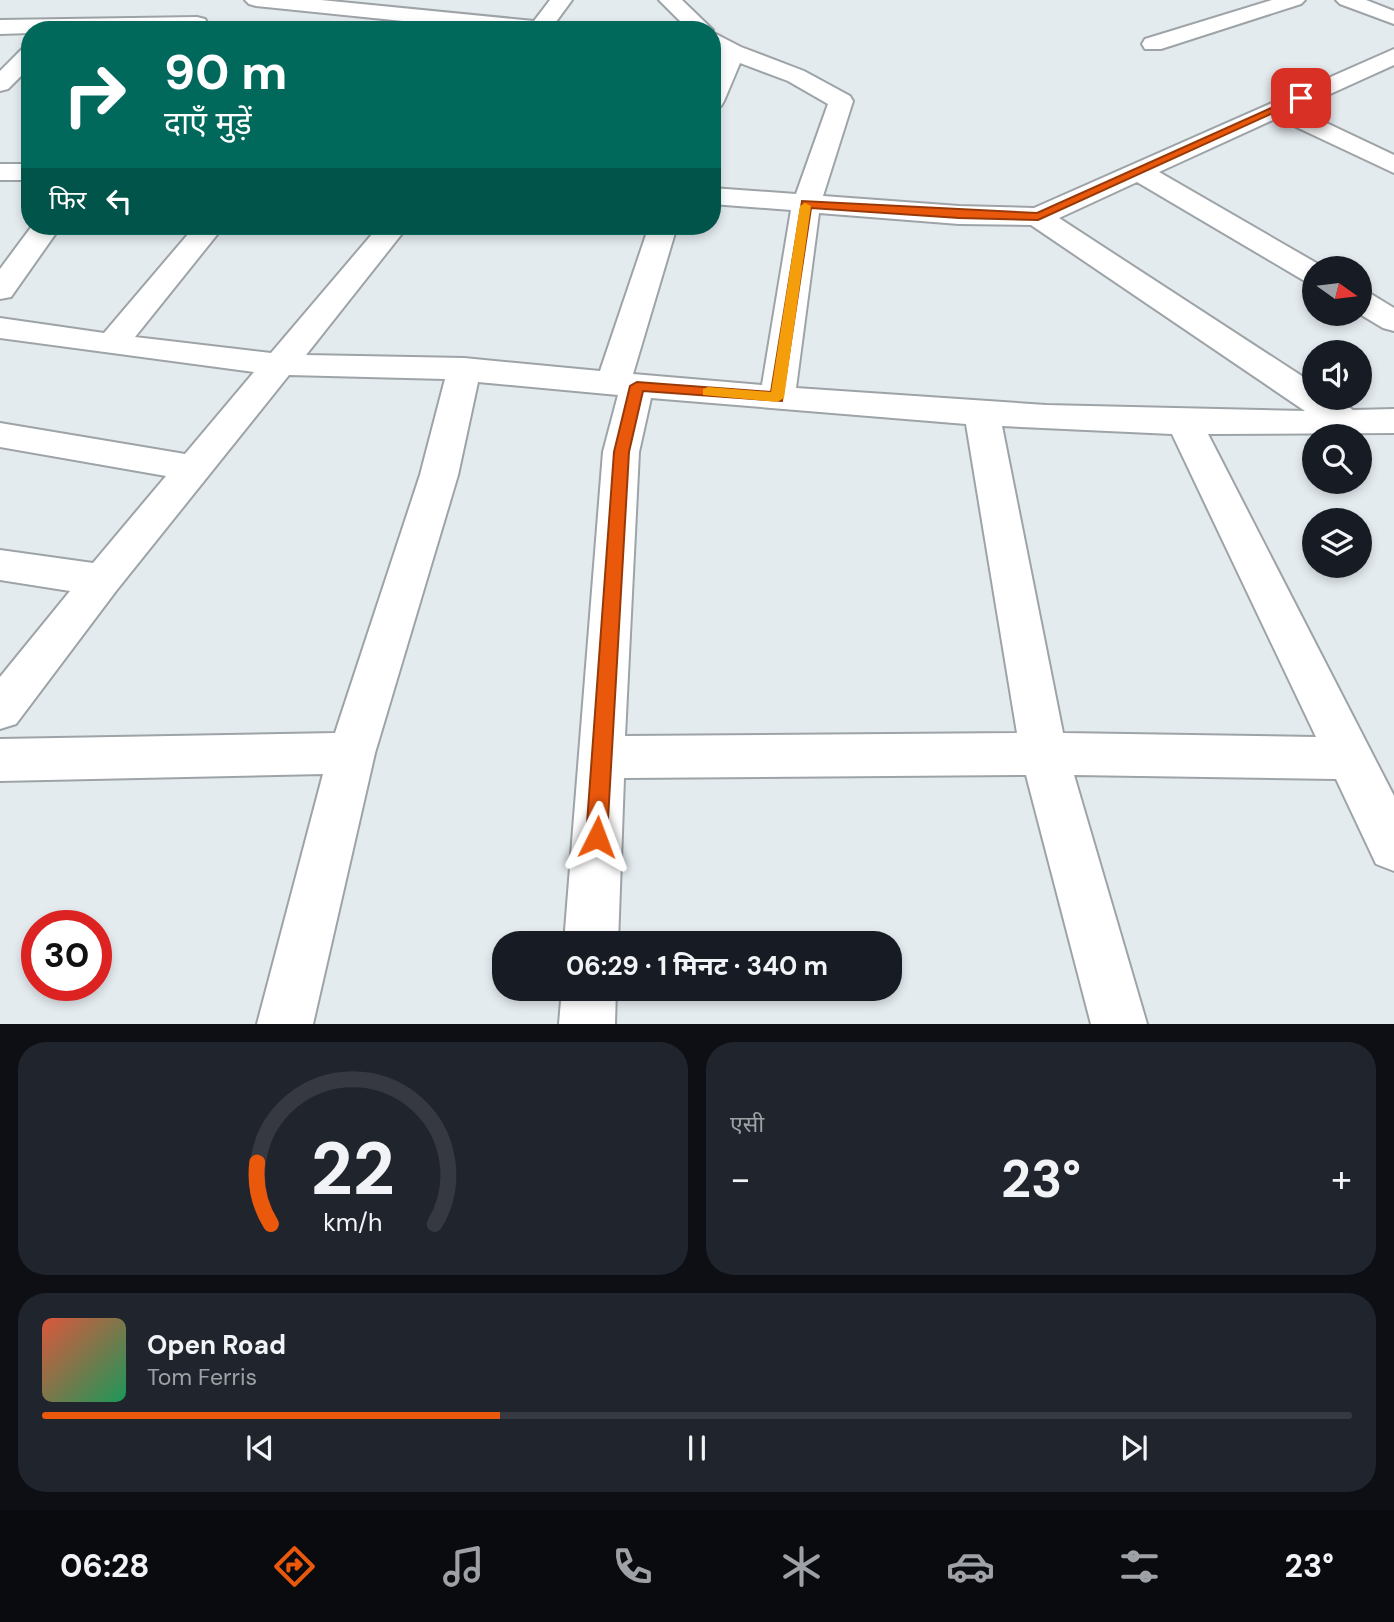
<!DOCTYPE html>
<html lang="hi">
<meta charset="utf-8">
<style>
body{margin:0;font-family:"DM Sans","Noto Sans Devanagari",sans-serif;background:#20242c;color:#f1f3f6;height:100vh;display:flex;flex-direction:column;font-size:26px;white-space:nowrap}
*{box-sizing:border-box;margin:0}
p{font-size:23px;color:#9ea1a6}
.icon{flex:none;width:38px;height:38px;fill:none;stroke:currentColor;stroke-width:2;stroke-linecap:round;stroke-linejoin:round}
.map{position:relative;height:1024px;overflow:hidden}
.side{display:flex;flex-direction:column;gap:18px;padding:18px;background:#0d0f14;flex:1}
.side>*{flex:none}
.guide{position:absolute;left:21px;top:21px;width:700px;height:214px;border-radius:28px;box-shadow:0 4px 10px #0003;background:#00695c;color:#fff;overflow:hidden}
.needle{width:46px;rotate:104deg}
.controls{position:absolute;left:1302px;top:256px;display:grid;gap:14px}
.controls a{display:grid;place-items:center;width:70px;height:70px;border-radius:50%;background:#171b24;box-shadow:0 4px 10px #0003;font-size:35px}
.speed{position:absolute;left:21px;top:910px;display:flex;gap:14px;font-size:35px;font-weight:700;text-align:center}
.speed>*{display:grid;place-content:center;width:91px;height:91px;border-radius:50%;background:#171b24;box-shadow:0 4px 10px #0003;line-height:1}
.speed .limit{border:10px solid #d22;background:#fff;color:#111}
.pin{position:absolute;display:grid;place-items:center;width:60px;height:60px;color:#fff;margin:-30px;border-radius:14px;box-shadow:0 4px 10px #0006}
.me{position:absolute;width:77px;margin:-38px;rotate:3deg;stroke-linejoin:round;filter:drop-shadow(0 0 5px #0008)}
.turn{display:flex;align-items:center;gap:24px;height:147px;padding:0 28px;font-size:32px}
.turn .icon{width:91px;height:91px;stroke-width:2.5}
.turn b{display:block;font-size:49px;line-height:60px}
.then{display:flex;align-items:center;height:66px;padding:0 28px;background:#0003;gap:14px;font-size:26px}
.big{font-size:52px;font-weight:700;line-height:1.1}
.side .widget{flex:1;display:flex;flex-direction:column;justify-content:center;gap:10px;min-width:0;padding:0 24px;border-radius:28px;background:#20242c}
.side .dial{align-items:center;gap:0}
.dial svg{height:182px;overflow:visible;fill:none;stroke:#363941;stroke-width:7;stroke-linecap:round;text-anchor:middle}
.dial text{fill:#f1f3f6;stroke:none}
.song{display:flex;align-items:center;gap:21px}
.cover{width:84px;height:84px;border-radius:10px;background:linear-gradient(135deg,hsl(10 70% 55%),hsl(150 70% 35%))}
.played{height:7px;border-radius:4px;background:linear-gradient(90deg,#ea580c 35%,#363941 35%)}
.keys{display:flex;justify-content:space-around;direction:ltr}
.heat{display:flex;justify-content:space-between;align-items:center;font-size:38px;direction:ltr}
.side .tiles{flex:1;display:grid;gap:18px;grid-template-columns:1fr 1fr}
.widget:last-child{grid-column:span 2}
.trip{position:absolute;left:492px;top:931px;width:410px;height:70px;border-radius:28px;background:#171b24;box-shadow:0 4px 10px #0003;font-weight:700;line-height:70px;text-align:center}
.tabs{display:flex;height:112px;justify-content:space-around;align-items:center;background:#090b0e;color:#9ea1a6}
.tabs .icon{width:49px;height:49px}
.tabs .current{color:#ea580c}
.tabs b{font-size:32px;color:#f1f3f6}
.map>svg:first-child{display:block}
</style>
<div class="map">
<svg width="1394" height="1024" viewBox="0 0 1394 1024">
<rect width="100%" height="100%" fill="#e4ebef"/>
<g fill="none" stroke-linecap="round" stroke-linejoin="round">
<g stroke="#9da3a7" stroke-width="4">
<g id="street">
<polygon points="245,0 321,0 534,21 550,0 572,0 550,30 491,30 256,6 249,4"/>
<polygon points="659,0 682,0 713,30 689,30"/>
<polygon points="1272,0 1305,0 1301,4 1161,49 1145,49 1142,44 1145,39"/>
<polygon points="1336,0 1366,0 1394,11 1394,24 1340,4"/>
<polygon points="197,17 205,19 208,24 205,29 30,30 30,33 0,34 0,20"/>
<path d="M712,32L741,47L804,71L850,96L853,101L823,196L959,206L1034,208L1394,49V65L1297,109L1394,155V173L1277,118L1159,172L1325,268H1314V283L1303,280L1137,182L1059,218L1314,384V397H1334L1353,410L1394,409V433L1208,434L1394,796V871L1376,864L1336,779L1074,775L1147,1024H1091L1026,775L624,778L618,943H564L603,452L618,395L478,382L458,475L375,753L313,1024H257L323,774L0,781V739L335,733L420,475L445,379L289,375L116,591L16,724L0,729V677L70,591L0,580V550L93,563L166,476L0,447V423L185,454L254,372L0,338V318L104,333L195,226H224L135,337L271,353L379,226H408L306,355L464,358L600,371L649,226H677L633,374L762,385L791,210L712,204V188L796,194L828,104L788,81L740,63L724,101L721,106L712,108V73L721,54L712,49ZM819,213L959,224L1031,225L1305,411L1046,405L796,388ZM651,398L966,424L1017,733L625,736L639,452ZM1002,426L1172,434L1316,737L1063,733Z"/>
<polygon points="30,47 30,67 8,89 0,91 0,71 22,49"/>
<rect x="0" y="164" width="30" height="16"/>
<polygon points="32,226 61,226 11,297 0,299 0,269"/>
<polygon points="1360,292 1371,294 1394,308 1394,331 1383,328 1358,313"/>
<polygon points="562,989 616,989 615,1024 559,1024"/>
</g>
</g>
<use href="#street" fill="#fff" fill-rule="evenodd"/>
</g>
<polygon fill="#ea580c" stroke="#983908" stroke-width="2" points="1298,96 1306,98 1038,220 959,218 811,208 782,401 643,391 629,452 607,837 604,844 597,846 589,844 586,837 614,452 630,386 637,382 771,392 802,201 1037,213"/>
<polygon fill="#f59e0b" points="805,203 811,206 784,398 777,402 703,395 703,389 708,387 771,392 800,206"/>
</svg>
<div class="controls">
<a><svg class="needle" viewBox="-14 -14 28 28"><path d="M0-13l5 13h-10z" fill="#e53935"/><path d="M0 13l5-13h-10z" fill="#9ea1a6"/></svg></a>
<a><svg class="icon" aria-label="sound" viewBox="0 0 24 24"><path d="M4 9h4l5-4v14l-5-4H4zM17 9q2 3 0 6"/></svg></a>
<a><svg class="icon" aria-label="search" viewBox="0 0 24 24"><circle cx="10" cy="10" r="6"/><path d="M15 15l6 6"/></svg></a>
<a><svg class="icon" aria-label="layers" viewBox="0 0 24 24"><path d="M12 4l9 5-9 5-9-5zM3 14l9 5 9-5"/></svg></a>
</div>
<div class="speed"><div class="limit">30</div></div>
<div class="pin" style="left:1301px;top:98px;background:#d93025"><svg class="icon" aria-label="arrive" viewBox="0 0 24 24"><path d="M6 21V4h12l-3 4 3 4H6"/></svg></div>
<svg class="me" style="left:597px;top:837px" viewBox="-20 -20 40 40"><path d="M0-17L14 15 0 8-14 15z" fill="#ea580c" stroke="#fff" stroke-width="4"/></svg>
<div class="trip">06:29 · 1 मिनट · 340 m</div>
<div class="guide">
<div class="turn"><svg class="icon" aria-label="right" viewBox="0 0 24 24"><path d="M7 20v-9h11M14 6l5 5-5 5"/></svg><div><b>90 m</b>दाएँ मुड़ें</div></div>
<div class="then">फिर<svg class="icon" aria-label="left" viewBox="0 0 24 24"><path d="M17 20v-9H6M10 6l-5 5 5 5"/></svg></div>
</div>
</div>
<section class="side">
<div class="tiles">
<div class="widget dial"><svg viewBox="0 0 100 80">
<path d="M14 69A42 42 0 1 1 86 69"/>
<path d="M14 69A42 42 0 0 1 8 42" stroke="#ea580c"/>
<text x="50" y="56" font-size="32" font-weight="700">22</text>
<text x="50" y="72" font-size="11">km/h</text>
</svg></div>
<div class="widget"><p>एसी</p>
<div class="heat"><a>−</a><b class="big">23°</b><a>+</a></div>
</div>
<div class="widget">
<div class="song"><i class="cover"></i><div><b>Open Road</b><p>Tom Ferris</p></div></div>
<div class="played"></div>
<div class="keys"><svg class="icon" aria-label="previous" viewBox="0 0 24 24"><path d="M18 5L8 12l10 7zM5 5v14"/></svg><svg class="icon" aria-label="pause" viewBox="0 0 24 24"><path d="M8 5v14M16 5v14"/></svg><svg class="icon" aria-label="next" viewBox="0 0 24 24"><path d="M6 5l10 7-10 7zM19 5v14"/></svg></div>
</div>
</div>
</section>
<nav class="tabs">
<b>06:28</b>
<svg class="icon current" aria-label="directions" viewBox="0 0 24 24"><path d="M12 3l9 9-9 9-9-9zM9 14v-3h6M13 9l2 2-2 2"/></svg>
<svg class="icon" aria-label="music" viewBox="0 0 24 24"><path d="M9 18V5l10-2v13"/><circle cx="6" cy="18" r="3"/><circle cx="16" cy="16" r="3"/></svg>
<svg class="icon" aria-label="phone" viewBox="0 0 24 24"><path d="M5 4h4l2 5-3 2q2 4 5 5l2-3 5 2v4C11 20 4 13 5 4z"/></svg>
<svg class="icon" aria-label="climate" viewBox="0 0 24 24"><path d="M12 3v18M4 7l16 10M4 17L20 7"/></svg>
<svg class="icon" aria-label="car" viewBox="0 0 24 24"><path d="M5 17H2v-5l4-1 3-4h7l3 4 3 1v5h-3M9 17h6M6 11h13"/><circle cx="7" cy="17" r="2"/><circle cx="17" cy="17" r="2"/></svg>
<svg class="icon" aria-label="filters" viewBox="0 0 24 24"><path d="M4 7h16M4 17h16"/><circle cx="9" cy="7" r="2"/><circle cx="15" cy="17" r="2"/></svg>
<b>23°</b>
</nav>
